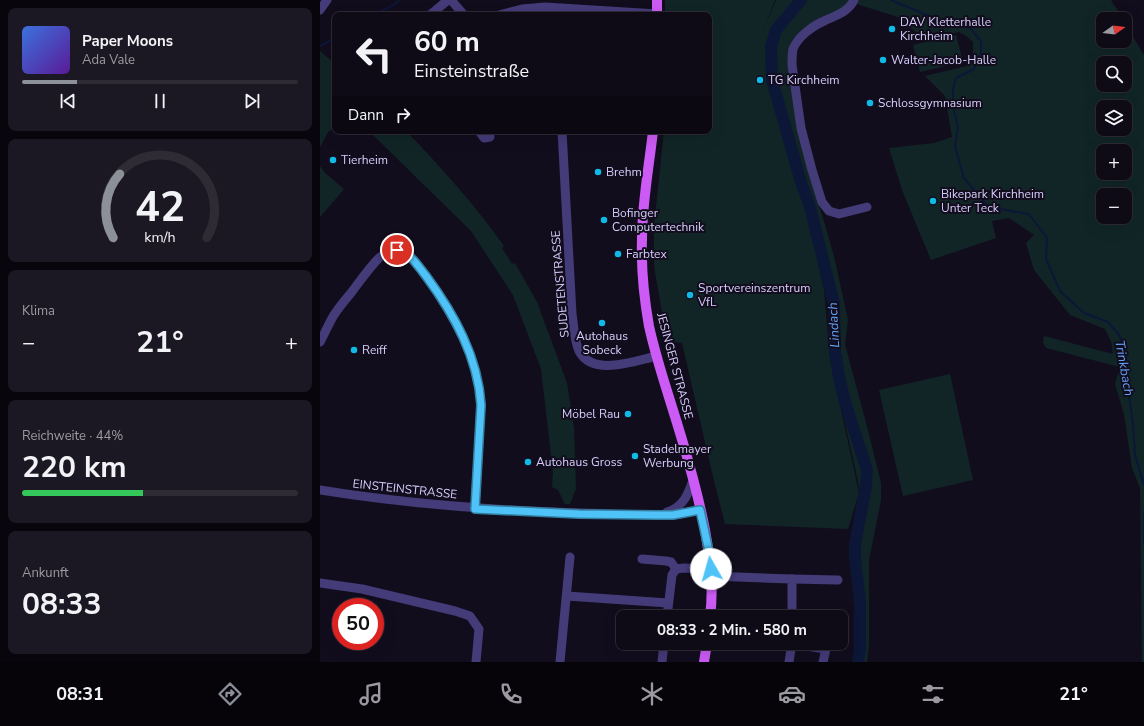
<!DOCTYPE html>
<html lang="de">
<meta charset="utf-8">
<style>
body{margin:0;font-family:"Nunito Sans",sans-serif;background:#1c1823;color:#f1f3f6;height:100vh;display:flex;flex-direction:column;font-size:15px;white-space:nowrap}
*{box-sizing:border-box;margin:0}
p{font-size:13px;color:#9b9aa1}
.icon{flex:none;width:22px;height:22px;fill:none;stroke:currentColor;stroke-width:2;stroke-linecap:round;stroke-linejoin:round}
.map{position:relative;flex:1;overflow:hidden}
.sheet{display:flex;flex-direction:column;gap:8px;padding:8px;background:#08060c;width:320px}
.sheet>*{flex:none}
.hud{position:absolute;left:12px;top:12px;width:380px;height:122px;border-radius:8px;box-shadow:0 4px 16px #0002,0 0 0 1px #2e2b35;background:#0e0a16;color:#f1f3f6;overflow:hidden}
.needle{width:26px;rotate:76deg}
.tools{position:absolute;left:776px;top:12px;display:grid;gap:8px}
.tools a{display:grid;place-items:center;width:36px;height:36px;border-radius:8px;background:#0e0a16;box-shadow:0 4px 16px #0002,0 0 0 1px #2e2b35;font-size:20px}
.speed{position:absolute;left:12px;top:598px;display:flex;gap:8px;font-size:20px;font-weight:700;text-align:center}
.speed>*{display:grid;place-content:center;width:52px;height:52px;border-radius:50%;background:#0e0a16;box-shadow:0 4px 16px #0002,0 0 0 1px #2e2b35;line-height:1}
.speed .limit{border:6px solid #d22;background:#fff;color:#111}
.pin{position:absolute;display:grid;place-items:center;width:34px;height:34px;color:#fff;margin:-17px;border:2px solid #fff;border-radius:50%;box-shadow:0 1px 4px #0007}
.me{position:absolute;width:44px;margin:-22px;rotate:353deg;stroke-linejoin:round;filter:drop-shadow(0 0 3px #0008)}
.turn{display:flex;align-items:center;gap:14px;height:84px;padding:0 16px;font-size:18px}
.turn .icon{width:52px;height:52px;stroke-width:2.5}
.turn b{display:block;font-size:28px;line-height:34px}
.then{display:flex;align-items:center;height:38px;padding:0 16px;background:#0003;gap:8px;font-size:15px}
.big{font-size:30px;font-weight:700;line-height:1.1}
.sheet .widget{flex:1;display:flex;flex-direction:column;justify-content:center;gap:6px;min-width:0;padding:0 14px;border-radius:8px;background:#1c1823}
.sheet .dial{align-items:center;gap:0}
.dial svg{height:104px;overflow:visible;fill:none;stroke:#2e2b35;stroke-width:7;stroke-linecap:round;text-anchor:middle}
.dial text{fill:#f1f3f6;stroke:none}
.song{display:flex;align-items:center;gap:12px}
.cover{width:48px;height:48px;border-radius:6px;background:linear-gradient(135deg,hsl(220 70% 55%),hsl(270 70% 35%))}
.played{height:4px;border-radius:2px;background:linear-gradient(90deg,#8c9099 20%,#2e2b35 20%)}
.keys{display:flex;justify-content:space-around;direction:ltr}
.heat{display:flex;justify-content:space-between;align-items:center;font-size:22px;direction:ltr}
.charge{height:6px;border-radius:3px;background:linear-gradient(90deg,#34c759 44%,#2e2b35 0)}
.trip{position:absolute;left:296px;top:610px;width:232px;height:40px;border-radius:8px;background:#0e0a16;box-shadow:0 4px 16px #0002,0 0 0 1px #2e2b35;font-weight:700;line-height:40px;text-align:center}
.dock{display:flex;height:64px;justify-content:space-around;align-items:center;background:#060409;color:#9b9aa1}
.dock .icon{width:28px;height:28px}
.dock .on{color:#8c9099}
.dock b{font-size:18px;color:#f1f3f6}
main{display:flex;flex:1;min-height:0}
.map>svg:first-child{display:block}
</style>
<main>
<section class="sheet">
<div class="widget">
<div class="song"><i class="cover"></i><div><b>Paper Moons</b><p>Ada Vale</p></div></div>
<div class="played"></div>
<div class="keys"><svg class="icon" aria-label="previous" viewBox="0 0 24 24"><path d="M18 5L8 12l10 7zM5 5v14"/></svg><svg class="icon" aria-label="pause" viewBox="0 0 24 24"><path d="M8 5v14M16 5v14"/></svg><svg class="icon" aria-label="next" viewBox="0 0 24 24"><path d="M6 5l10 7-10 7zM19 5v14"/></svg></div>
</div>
<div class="widget dial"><svg viewBox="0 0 100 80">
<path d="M14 69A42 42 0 1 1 86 69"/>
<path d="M14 69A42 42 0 0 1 19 20" stroke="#8c9099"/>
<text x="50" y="56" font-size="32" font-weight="700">42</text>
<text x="50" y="72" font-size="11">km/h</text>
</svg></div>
<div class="widget"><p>Klima</p>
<div class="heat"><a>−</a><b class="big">21°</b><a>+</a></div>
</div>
<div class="widget"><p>Reichweite · 44%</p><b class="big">220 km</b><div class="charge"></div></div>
<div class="widget"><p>Ankunft</p><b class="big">08:33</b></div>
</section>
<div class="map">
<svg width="824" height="662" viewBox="0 0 824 662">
<rect width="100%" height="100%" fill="#120d1d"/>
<g fill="#112527" fill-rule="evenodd">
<path d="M345,0H455L443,31L456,0H791L803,19H783V41H805V23L824,55V662H822L820,488L812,468L804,414L795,384L800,367L726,348L723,342L724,336L793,354L791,341L785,329L750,315L714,270L706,243L714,235L689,218L672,221L676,238L611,260L582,190L569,148L614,143L632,137L625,96L605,76L647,66L653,56V42L645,35L639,32L600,41L598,34L578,17L530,2L525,7L506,17L505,15C490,23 479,29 470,44L472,45L495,191L514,256L528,320L525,344L549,434L561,483V500L549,560V646L547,662H535L538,598L530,542L540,491L511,359L510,315L505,282L494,233L452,95L492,233L504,290L510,359L539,493L528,529L405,524L394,481L362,343L347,341L334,266V226L344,131H389V15H345ZM783,63H805V85H783ZM783,107H805V129H783ZM783,151H805V173H783ZM783,195H805V217H783Z"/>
<polygon points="636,35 643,62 600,72 593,45"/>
<polygon points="0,51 15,64 15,127 8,132 0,147"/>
<path d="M47,131H86C121,167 155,205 184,246L182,248L192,264L195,263L217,302L247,383L254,428L256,489L250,504H245L238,490L232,487L233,472L221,369L193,295L151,231L51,133Z"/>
<polygon points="0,166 5,173 24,189 0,217"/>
<polygon points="630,374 653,480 583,496 559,390"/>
</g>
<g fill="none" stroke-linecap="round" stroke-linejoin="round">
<g stroke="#0c1738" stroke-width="2">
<polyline points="571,0 624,22 637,23 651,29 661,41 661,54 654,69 636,78 633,89 633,106 638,127 635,147 644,178 668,207 709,214 727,238 726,259 740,291 764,313 788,322 800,336 807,370 809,393 813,425 815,455 824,485"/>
<path d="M57,15C63,7 74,8 79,0"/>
<polyline points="0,46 15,38"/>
<polyline points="824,512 824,544"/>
</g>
<polyline stroke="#0c1738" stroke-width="12" points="481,0 456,30 451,47 452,80 481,182 490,207 514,304 515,351 519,377 525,402 547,470 546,487 535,544 535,559 540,601 540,649 538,662"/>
<g stroke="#443b79" stroke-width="9">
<polyline points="131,0 144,15"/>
<path d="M534,0C528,12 517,15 506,20C494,25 478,36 473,49C472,54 472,59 472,65L481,128L492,170L502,202L509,211L519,214L547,207"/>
<polyline points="0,10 7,0"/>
<polyline points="110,15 128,0"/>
<polyline points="179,15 202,9 225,7 337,14"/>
<polyline points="159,131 164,138 170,137"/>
<path d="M242,131L252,314C254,326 254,340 259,351C273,377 314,361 337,356"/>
<path d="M0,342C5,333 9,323 14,315C19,307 25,300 31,293C40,281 49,268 59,258C64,253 70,251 76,250C98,249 143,334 150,354C156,371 160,387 161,405L155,509"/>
<path d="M0,490C111,508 223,513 336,515H353L380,510"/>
<path d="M347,512C363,507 368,495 373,480"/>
<polyline points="322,559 346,561 351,562 356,569"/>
<polyline points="391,576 472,579 472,617"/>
<polyline points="472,579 518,580"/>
<polyline points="0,583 42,589 135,611 150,616 159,629 156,662"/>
<polyline points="247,596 348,603"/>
<polyline points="347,617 352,575 356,569 364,568 391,569"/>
<polyline points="472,644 506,649 503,662"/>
<polyline points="240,662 250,557"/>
<polyline points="342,662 344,643"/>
<polyline points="469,662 472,643"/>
</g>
<g stroke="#cb5bf4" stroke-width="10">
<polyline points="337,0 337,15"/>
<path d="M333,131C329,167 322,203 322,239C321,268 324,298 329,326C335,354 344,381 352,407C365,448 377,489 385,530C390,559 394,588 390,617"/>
<polyline points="384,662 387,643"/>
</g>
</g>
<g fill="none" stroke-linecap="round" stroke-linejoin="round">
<g stroke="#337fa1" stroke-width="10">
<path id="route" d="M77,250C91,253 97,265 106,276C134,314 158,357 161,405L155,509L259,514L336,515H353L380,510L390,556L391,569"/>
</g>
<use href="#route" stroke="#4fc3f7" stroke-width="7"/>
</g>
<g fill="#0fbae6" stroke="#120d1d" stroke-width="1.5">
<circle cx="572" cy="29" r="4"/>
<circle cx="563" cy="60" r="4"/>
<circle cx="440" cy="80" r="4"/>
<circle cx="550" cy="103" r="4"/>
<circle cx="13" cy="160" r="4"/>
<circle cx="278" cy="172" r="4"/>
<circle cx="613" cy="201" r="4"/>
<circle cx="284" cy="220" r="4"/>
<circle cx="298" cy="254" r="4"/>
<circle cx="370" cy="295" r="4"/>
<circle cx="282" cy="323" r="4"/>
<circle cx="34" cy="350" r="4"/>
<circle cx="308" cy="414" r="4"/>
<circle cx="315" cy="456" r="4"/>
<circle cx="208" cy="462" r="4"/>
</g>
<g text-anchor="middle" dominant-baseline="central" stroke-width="4" stroke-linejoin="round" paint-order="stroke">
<g font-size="12" fill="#d7cdfc" stroke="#120d1d" text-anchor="start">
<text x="580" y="22">DAV Kletterhalle<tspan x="580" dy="14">Kirchheim</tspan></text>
<text x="571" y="60">Walter-Jacob-Halle</text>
<text x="448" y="80">TG Kirchheim</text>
<text x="558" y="103">Schlossgymnasium</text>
<text x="21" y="160">Tierheim</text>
<text x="286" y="172">Brehm</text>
<text x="621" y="194">Bikepark Kirchheim<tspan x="621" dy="14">Unter Teck</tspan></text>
<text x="292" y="213">Bofinger<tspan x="292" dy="14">Computertechnik</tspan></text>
<text x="306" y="254">Farbtex</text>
<text x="378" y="288">Sportvereinszentrum<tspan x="378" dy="14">VfL</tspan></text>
<text x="282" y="336" text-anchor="middle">Autohaus<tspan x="282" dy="14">Sobeck</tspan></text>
<text x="42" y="350">Reiff</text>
<text x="300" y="414" text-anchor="end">Möbel Rau</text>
<text x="323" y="449">Stadelmayer<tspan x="323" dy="14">Werbung</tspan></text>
<text x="216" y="462">Autohaus Gross</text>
</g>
<g font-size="12" fill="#d7cdfc" stroke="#120d1d">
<text transform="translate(240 284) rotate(-95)">SUDETENSTRASSE</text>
<text transform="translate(355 366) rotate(75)">JESINGER STRASSE</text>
<text transform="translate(85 489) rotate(6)">EINSTEINSTRASSE</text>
</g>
<g font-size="13" font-style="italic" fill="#61a1f5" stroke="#120d1d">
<text transform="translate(514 325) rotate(-93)">Lindach</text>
<text transform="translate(804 368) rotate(80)">Trinkbach</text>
</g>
</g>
</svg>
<div class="tools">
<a><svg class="needle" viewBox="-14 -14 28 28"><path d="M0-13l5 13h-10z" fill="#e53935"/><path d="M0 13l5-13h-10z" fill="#9b9aa1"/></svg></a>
<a><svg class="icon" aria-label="search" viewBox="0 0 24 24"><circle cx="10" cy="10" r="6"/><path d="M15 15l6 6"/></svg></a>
<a><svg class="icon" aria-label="layers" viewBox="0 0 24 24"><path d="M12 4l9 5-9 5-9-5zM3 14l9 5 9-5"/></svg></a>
<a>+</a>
<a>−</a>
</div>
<div class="speed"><div class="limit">50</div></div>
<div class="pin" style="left:77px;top:250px;background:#d93025"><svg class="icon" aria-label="arrive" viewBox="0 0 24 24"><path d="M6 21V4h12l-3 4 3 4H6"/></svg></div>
<svg class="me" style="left:391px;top:569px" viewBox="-20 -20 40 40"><circle r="19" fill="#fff"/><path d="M0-13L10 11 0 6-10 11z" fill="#4fc3f7"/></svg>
<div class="trip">08:33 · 2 Min. · 580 m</div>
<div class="hud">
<div class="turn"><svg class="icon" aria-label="left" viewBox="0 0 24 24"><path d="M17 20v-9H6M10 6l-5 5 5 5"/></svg><div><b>60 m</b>Einsteinstraße</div></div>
<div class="then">Dann<svg class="icon" aria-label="right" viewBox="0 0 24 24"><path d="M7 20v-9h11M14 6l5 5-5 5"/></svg></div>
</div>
</div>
</main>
<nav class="dock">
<b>08:31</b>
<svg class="icon on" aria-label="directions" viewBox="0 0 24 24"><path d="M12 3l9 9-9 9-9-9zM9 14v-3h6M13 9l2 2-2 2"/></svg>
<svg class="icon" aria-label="music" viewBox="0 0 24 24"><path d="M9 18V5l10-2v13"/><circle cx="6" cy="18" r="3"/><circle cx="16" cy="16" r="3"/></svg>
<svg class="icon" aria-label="phone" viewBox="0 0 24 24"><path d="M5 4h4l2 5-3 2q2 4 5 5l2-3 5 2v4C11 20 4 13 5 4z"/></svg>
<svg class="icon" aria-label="climate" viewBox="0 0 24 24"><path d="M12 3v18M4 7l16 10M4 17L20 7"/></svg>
<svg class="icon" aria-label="car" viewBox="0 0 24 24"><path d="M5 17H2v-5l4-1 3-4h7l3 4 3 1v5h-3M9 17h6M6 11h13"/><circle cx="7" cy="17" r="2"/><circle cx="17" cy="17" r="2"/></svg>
<svg class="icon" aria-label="filters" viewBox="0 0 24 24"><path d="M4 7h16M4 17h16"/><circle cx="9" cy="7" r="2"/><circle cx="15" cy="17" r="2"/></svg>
<b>21°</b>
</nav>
